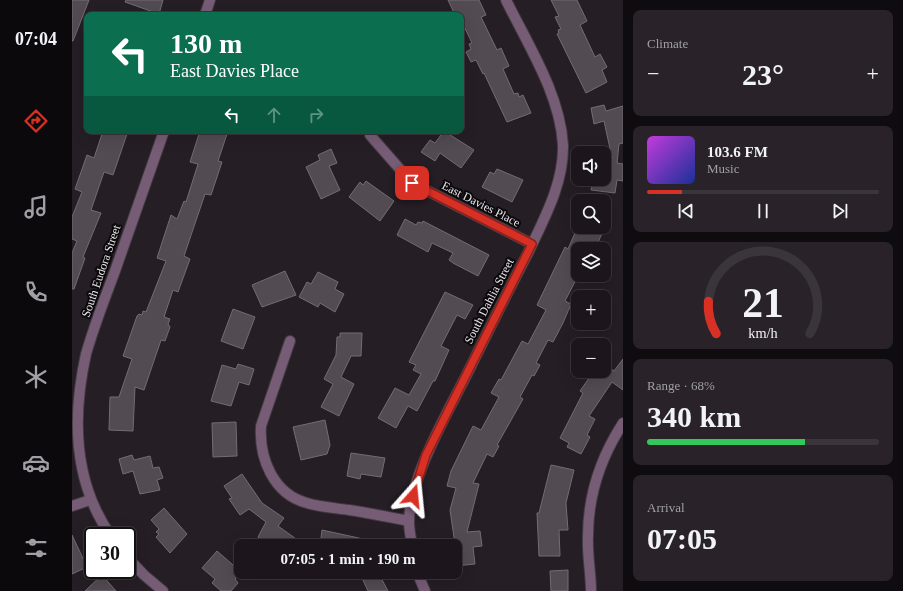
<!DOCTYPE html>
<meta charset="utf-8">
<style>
body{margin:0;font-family:"Times New Roman",serif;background:#292329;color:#f1f3f6;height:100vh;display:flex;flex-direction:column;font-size:15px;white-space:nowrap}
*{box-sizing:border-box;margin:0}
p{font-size:13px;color:#a09fa3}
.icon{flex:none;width:22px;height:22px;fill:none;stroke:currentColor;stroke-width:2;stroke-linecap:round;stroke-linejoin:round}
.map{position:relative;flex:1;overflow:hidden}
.panel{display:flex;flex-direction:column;gap:10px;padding:10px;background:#0f0c0f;width:280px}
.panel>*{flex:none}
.guide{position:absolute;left:12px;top:12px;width:380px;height:122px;border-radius:8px;box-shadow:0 4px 16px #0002,0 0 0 1px #3a353b;background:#0b6e4f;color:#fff;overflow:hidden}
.controls{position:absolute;left:499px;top:146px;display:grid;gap:8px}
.controls a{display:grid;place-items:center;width:40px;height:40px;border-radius:8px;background:#1c161c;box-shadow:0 4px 16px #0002,0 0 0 1px #3a353b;font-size:20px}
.speed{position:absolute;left:12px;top:527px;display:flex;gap:8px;font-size:20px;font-weight:700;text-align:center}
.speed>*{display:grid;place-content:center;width:52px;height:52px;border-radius:50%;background:#1c161c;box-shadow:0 4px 16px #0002,0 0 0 1px #3a353b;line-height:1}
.speed .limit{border:2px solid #111;border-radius:6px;background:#fff;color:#111}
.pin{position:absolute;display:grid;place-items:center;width:34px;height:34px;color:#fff;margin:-17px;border-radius:8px;box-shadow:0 2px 6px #0006}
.me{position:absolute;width:44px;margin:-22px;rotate:18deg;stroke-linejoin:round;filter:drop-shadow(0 0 3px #0008)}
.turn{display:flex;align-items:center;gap:14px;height:84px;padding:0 20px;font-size:18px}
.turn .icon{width:52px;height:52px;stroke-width:2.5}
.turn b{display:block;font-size:28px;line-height:34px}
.lanes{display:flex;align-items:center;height:38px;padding:0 20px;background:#0003;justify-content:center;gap:20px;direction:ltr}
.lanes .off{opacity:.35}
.big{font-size:30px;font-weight:700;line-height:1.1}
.panel .tile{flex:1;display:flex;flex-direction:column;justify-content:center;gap:6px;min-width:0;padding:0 14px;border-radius:8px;background:#292329}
.panel .dial{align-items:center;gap:0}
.dial svg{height:104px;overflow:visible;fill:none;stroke:#3a353b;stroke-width:7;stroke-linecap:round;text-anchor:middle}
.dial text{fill:#f1f3f6;stroke:none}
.song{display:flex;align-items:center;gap:12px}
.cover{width:48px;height:48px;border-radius:6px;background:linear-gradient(135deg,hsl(290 70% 55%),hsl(230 70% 35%))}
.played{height:4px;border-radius:2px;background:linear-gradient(90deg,#d93025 15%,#3a353b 15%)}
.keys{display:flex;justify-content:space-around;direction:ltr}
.heat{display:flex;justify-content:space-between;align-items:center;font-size:22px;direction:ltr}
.charge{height:6px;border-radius:3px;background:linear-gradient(90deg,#34c759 68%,#3a353b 0)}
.trip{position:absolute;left:162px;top:539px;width:228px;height:40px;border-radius:8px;background:#1c161c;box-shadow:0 4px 16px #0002,0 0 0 1px #3a353b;font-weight:700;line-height:40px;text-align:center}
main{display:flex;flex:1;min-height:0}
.dock{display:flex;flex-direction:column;width:72px;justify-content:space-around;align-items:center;background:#0b090b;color:#a09fa3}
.dock .icon{width:28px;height:28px}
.dock .selected{color:#d93025}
.dock b{font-size:18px;color:#f1f3f6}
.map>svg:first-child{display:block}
</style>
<main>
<nav class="dock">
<b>07:04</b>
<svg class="icon selected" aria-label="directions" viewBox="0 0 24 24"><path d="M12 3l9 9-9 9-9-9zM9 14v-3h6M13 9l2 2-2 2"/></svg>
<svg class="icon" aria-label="music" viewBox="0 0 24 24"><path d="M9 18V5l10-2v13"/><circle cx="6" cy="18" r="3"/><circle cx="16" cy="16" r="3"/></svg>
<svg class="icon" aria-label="phone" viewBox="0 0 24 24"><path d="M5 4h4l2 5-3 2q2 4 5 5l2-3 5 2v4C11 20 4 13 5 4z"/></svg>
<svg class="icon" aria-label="climate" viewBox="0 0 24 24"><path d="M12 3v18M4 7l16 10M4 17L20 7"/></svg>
<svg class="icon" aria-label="car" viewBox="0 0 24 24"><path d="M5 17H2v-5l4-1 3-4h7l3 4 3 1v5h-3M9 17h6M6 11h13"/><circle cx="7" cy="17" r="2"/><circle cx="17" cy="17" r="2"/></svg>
<svg class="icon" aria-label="filters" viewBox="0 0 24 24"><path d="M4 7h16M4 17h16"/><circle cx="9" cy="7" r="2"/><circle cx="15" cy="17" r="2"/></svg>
</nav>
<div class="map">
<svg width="551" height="591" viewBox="0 0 551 591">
<rect width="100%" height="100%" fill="#251e25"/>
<g fill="#524b52" stroke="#746c74">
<polygon points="0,0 17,0 1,41 0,41"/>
<polygon points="54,0 91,0 87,14 53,2"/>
<polygon points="376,0 407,0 414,15 409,17 425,50 429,48 437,66 431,69 442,94 446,93 447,97 451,95 459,113 435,122 412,73 411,74 404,60 399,62 394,52 399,49 397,44 400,43 389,20 389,15 383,15"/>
<polygon points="479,0 505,0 515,21 508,25 523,57 528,54 535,67 530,70 535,82 514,93 485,34 487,33 486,30 489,29 483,17 487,16"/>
<polygon points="532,105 534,111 551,106 551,143 547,144 545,163 551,164 551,181 545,180 543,193 519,190 521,179 532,179 532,157 540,158 532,121 522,124 519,108"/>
<polygon points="31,131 56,131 41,175 32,172 19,210 29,213 11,257 13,258 2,289 0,289 0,253 5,241 0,239 0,217 10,192 3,189 15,155 22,158"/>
<polygon points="128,131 156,131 146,161 150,162 139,195 133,194 112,256 118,259 106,292 101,290 92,317 98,319 96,324 98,327 93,341 89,340 72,390 63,387 61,431 37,430 38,397 47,397 60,359 51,356 65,316 67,314 70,315 71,311 74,312 94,261 85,258 99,215 105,219 112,201 114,202 126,164 118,162"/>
<polygon points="372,131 402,150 389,168 368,153 363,161 349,152 358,140 363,143"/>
<polygon points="259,149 265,163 257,166 268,190 249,199 234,167 248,160 246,155"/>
<polygon points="425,169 451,180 440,202 410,187 418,172 422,174"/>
<polygon points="294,181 322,201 308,221 277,197 288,182 291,185"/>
<polygon points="333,219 344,225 346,222 350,223 351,221 417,255 406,276 381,263 377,260 381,253 360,243 356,252 325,235"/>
<polygon points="506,226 533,227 523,249 506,249 506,276 493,301 499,304 491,323 481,342 476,340 464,363 468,365 462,376 460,375 448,397 451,399 425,445 427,446 421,457 415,454 401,483 407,484 395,532 408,531 410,546 401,547 403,564 383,566 383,544 378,510 384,488 375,486 379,471 401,426 409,430 427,397 419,393 427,379 429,380 450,341 456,344 474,310 465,305 493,247 496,249"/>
<polygon points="213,271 224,295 190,307 180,285"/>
<polygon points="246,272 266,282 263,289 272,294 263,312 248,303 246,307 227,297 235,282 239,284"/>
<polygon points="373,292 401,305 393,319 385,315 369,346 377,350 363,381 361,381 345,411 336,406 324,428 306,418 323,388 337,395 349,374 341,370 344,365 337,362"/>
<polygon points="161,309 183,317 171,349 149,341"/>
<polygon points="268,333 290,333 289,356 279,356 269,377 282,384 267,416 249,407 261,384 252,379 264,355 265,337 268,337"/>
<polygon points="551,359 551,390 540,382 517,416 523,419 515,435 518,437 509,454 495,447 497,443 488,438 511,393 508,391 522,371 532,371 532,364 542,371"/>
<polygon points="166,364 182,369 177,385 167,382 159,406 139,401 150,365 164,369"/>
<polygon points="253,420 258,445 255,454 229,460 221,427"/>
<polygon points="164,422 165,456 141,457 140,423"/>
<polygon points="279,453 313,458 309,477 289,474 288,479 275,476"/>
<polygon points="60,455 62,460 78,456 81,468 87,467 91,478 85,480 88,490 68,494 61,471 51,474 47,459"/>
<polygon points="479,465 502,470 494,503 496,530 487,530 488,556 467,556 465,513 467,513"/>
<polygon points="170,474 190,503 212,518 206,526 234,546 199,546 186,537 194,522 177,509 168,515 157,499 160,498 152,486"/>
<polygon points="92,508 115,534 98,553 84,537 87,534 84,532 87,529 79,520"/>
<polygon points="250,530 296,540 296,546 248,546"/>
<polygon points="0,535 15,567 0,574"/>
<polygon points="145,551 169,572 163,579 166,583 159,591 149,591 140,583 143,579 130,568"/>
<polygon points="496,570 496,591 479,591 478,571"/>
<polygon points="301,572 306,572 316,591 296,591 290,578"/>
<polygon points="30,575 44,591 13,591"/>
</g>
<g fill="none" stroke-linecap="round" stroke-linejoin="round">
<g stroke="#413a41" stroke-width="12">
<g id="minor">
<polyline points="133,15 138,0"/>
<polyline points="298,135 340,183 460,244"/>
<path d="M218,341L189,426C187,458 201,494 235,503C248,507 263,508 277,510C297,513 317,517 337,521"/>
<polyline points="0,506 18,500"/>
<path d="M39,536C1,482 0,417 14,354C22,326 33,298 43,271C59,224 76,178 92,131"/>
<path d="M340,546C339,538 337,530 337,522C337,478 375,414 395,374C415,334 435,293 456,253C472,219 492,183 491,145C488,94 456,45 434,0"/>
<polyline points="55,557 72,575 91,591"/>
<polyline points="345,572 353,591"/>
<path d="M519,591C519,573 515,555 516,536C516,496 529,457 551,423"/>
</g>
</g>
<use href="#minor" stroke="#775c76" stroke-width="10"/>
</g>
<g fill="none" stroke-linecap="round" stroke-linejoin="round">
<g stroke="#8d1f18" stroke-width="10">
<polyline id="route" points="340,183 460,244 354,455 341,496"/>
</g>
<use href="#route" stroke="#d93025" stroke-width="7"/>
</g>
<g text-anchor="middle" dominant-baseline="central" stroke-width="4" stroke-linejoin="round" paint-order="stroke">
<g font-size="12" fill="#ebe7eb" stroke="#0c090c">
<text transform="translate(409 204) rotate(27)">East Davies Place</text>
<text transform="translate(29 271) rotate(-71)">South Eudora Street</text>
<text transform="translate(417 301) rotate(-63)">South Dahlia Street</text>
</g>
</g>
</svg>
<div class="controls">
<a><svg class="icon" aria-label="sound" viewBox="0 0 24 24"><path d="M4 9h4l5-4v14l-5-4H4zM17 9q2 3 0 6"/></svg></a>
<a><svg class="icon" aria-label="search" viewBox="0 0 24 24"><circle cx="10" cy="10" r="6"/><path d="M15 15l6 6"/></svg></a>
<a><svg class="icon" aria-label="layers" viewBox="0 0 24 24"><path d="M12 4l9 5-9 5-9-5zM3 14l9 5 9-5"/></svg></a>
<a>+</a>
<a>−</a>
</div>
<div class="speed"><div class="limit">30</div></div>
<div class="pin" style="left:340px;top:183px;background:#d93025"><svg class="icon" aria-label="arrive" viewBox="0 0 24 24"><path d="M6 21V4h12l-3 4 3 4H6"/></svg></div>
<svg class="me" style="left:341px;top:496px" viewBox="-20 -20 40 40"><path d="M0-17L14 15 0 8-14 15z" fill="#d93025" stroke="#fff" stroke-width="4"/></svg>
<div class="trip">07:05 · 1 min · 190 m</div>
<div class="guide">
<div class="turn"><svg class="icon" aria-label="left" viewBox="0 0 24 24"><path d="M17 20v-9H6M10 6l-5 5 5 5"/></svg><div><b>130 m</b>East Davies Place</div></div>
<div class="lanes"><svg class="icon" aria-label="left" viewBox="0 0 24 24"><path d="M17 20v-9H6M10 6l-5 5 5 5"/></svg><svg class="icon off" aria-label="ahead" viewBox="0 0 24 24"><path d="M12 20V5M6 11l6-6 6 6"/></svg><svg class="icon off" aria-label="right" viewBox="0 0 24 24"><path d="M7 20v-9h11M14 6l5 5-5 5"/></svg></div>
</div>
</div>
<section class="panel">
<div class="tile"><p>Climate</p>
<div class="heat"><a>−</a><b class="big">23°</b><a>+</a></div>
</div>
<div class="tile">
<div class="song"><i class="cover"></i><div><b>103.6 FM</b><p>Music</p></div></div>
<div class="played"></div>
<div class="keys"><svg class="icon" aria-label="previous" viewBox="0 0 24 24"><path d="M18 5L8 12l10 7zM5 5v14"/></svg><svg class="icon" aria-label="pause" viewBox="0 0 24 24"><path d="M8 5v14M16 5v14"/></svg><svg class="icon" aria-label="next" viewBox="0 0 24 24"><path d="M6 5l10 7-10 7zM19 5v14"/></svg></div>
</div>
<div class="tile dial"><svg viewBox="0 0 100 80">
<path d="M14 69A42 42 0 1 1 86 69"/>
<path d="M14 69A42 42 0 0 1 8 44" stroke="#d93025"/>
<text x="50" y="56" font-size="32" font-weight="700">21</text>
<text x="50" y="72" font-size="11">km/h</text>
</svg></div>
<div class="tile"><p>Range · 68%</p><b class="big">340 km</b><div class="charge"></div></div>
<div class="tile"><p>Arrival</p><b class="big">07:05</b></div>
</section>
</main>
